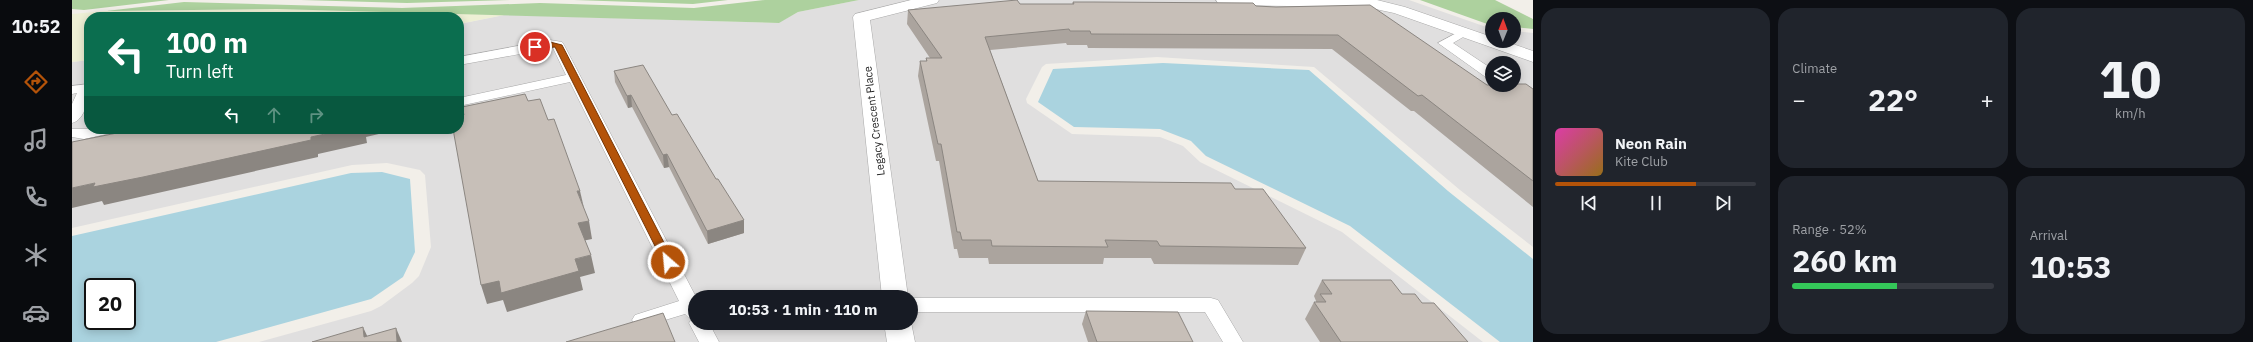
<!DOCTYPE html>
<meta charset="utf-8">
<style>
body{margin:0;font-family:"IBM Plex Sans",sans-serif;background:#20242c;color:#f1f3f6;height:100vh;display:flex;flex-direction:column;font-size:15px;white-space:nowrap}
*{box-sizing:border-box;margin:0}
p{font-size:13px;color:#9ea1a6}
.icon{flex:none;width:22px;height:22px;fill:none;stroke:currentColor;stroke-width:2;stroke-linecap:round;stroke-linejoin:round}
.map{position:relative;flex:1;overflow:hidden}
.panel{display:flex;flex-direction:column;gap:8px;padding:8px;background:#0d0f14;width:720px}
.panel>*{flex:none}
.hud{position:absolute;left:12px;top:12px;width:380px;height:122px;border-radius:16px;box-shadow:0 2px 10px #0003;background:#0b6e4f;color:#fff;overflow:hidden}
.needle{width:26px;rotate:1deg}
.buttons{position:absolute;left:1413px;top:12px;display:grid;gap:8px}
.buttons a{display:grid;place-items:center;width:36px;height:36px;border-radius:50%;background:#171b24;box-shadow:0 2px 10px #0003;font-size:20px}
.speed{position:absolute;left:12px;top:278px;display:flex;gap:8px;font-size:20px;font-weight:700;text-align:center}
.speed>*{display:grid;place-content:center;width:52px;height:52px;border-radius:50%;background:#171b24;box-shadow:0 2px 10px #0003;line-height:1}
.speed .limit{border:2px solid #111;border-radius:6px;background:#fff;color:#111}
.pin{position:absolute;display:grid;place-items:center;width:34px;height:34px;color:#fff;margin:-17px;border:2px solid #fff;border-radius:50%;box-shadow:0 1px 4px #0007}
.me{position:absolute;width:44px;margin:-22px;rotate:333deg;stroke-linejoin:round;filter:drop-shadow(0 0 3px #0008)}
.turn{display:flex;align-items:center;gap:14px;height:84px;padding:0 16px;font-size:18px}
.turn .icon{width:52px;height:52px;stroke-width:2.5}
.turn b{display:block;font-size:28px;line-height:34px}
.lanes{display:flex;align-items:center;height:38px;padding:0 16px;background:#0003;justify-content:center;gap:20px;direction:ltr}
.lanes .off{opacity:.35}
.big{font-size:30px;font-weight:800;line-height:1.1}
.panel .widget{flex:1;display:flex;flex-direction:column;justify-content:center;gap:6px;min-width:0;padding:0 14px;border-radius:16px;background:#20242c}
.panel .dial{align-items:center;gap:0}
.dial b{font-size:52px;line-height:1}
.song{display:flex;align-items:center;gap:12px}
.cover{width:48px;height:48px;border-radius:6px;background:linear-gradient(135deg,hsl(320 70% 55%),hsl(40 70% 35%))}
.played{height:4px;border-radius:2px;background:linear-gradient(90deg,#b45309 70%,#363941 70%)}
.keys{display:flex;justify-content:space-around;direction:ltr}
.heat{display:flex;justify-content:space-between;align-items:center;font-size:22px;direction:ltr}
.charge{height:6px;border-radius:3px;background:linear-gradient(90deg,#34c759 52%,#363941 0)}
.panel .tiles{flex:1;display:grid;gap:8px;grid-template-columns:repeat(3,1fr)}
.widget:first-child{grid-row:span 2}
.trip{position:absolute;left:616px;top:290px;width:230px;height:40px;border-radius:20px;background:#171b24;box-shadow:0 2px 10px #0003;font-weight:800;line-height:40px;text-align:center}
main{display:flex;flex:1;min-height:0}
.tab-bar{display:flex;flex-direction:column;width:72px;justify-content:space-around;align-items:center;background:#090b0e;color:#9ea1a6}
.tab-bar .icon{width:28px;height:28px}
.tab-bar .selected{color:#b45309}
.tab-bar b{font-size:18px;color:#f1f3f6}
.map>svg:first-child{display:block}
</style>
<main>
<nav class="tab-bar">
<b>10:52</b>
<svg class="icon selected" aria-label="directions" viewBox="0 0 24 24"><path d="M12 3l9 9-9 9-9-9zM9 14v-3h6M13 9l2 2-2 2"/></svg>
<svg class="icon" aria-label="music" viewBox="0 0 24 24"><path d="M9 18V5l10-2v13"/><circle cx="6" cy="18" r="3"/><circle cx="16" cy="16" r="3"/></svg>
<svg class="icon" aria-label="phone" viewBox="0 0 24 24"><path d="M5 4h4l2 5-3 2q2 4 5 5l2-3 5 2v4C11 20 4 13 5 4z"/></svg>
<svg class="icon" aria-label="climate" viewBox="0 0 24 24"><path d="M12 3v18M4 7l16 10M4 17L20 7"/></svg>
<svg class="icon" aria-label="car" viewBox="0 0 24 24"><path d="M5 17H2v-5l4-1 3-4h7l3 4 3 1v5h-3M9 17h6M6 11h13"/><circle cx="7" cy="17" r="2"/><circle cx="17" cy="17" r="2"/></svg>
</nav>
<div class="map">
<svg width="1461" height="342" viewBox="0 0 1461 342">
<rect width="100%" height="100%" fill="#f2efe9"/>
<path fill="#e0dfdf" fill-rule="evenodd" d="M787,0H1337L1420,29V41H1442V31L1461,33V247L1388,190L1242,67L1085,57L974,64L970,67L954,99L955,103L1000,134L1088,137L1111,146L1128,162L1270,232L1411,342H187L299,311L309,306L340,283L347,276L359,247L353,175L348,170L315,163L280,165L0,228V62L17,60V129H387V24L432,15L706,23L726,12ZM1420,63H1442V85H1420ZM623,297H839V323H623Z"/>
<polygon fill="#eef0d5" points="205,9 302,11 432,15 387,24 387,17 17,17 17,60 0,62 0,14 34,11"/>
<g fill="#add19e">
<polygon points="0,0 97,0 12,10 0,9"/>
<polygon points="229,0 439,0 335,3"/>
<polygon points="502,0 656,0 621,4"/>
<polygon points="693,0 787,0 726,12 707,23 205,9 34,11 112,2 330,8 468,3 622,8"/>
<polygon points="1348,0 1423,0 1461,19 1461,29 1442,27 1442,19 1420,19 1420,25 1418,25"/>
</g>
<g fill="#aad3df" fill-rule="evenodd">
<polygon points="1091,63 1237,70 1376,191 1461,259 1461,342 1428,342 1278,226 1134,156 1119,141 1088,129 1002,127 966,102 981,69"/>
<path d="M310,172L338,179L343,252L331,277L299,299L144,342H0V236L279,173ZM21,287H55V321H21Z"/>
</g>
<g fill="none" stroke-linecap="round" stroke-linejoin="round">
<g stroke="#a9a9a9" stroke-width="1">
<g id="service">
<polygon points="1392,29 1398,33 1381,43 1420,69 1420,79 1415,78 1366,43"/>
<polygon points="478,40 490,42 492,45 624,297 623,323 637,323 647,342 627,342 617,323 619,320 613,314 570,327 563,325 560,320 563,315 607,301 498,82 387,106 387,98 494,75 481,48 387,65 387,57"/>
<path d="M17,84C17,96 14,120 0,123V104L5,93L0,94V86Z"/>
<polygon points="0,129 46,129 44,132 12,139 0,137"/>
<polygon points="839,298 1139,298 1146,300 1171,342 1151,342 1133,312 839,312"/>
</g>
</g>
<g stroke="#a9a9a9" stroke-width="1">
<g id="minor">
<polygon points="839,0 867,0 865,3 798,20 836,297 810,297 781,17 783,14"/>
<polygon points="1144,0 1305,0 1333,7 1420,37 1420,41 1432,41 1461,51 1461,62 1322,13 1294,7 1152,5 1146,3"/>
<polygon points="839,322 843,342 815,342 812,323"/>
</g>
</g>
<use href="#service" fill="#fff" fill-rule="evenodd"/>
<use href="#minor" fill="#fff" fill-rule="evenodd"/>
</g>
<g fill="#aba49e">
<polygon points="1001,2 1184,6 1415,85 1461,89 1461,207 1342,111 1339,111 1260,49 1016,48 1015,45 995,45 994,43 918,50 966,181 1163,189 1234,248 1226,265 1082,264 1079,258 1032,258 1031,264 917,264 916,258 887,258 885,249 882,249 867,161 864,161 846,76 848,61 854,61 854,58 858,58 835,24 836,10 948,4 1000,4"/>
<polygon points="542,71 600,115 644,179 672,233 636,244 597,167 592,168 560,107 556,108 543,82"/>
<polygon points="1250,280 1330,294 1350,303 1396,342 1248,342 1233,319 1242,302 1244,302 1244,301 1242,296"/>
<polygon points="1014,311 1121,342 1016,342 1010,324"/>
</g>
<g fill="#8b8681">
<polygon points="559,95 560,107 556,108 555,96"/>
<polygon points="276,129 310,129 311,133 294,137 295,143 246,154 246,157 32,205 30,201 0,208 0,188"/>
<polygon points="595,154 597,167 592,168 591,155"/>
<polygon points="505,191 508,191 512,208"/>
<polygon points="672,220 672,233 636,244 635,231"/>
<polygon points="517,221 520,239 510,241 506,223"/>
<polygon points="519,255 523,273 508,277 511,290 435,312 431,300 415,304 409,285"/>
<polygon points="291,327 298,342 292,337"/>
<polygon points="324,328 330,342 325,342"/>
</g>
<g fill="#c7bfb8" stroke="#8b8681">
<polygon points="945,0 948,4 1002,4 1001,2 1022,2 1181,3 1184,6 1204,7 1298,5 1415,85 1442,85 1442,84 1454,84 1461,89 1461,181 1350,95 1346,96 1266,35 1019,34 1018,31 998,31 997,29 913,37 966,181 1159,183 1163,189 1191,189 1234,248 1088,246 1085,241 1033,240 1036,247 920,246 919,240 890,240 888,232 885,232 869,144 866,144 848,61 855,61 854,58 870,58 836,10"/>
<polygon points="571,65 600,115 605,114 644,179 646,179 672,220 635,231 595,154 591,155 559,95 555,96 542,71"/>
<polygon points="453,94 456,101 468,99 476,120 482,119 508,191 505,191 517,221 506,223 519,255 503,259 507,271 429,293 427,281 409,285 381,129 387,129 387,116 392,115 390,107"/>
<polygon points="65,129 276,129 239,137 239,140 71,177 21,187 23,183 0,188 0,142"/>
<polygon points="1250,280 1319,280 1330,294 1343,294 1350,303 1362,303 1396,342 1269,342 1242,302 1254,302 1248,294 1260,294"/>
<polygon points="1014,311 1106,312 1121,342 1025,342"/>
<polygon points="591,313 603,342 494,342"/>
<polygon points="291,327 292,337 324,328 325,342 240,342"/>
</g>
<polygon fill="#b45309" stroke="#753606" points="478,42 490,45 602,262 600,265 596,266 591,262 483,47 463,49 459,47"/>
<g text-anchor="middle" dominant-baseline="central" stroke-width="3" stroke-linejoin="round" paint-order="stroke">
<g font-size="11" fill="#222" stroke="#fff">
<text transform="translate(802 121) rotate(-97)">Legacy Crescent Place</text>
</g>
</g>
</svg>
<div class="buttons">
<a><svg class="needle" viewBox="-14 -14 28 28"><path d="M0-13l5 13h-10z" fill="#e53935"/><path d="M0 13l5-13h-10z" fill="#9ea1a6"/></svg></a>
<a><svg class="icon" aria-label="layers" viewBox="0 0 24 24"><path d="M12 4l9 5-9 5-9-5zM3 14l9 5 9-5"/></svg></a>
</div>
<div class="speed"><div class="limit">20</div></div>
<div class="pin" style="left:463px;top:47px;background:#d93025"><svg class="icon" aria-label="arrive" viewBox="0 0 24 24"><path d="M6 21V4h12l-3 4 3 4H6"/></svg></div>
<svg class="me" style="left:596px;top:262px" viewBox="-20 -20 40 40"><circle r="17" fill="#b45309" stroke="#fff" stroke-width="3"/><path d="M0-11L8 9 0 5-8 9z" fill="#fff"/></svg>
<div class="trip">10:53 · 1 min · 110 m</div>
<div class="hud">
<div class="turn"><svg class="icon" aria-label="left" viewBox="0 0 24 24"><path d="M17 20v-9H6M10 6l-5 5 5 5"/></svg><div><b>100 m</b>Turn left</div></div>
<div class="lanes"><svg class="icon" aria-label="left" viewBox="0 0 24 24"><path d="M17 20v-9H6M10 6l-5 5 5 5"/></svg><svg class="icon off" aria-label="ahead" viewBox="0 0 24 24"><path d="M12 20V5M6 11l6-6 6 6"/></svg><svg class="icon off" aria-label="right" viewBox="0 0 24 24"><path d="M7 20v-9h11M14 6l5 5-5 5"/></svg></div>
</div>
</div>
<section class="panel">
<div class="tiles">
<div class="widget">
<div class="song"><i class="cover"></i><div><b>Neon Rain</b><p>Kite Club</p></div></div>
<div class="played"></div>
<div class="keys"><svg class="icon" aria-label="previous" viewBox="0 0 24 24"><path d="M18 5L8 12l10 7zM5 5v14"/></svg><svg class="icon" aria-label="pause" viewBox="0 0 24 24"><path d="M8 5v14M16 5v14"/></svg><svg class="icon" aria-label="next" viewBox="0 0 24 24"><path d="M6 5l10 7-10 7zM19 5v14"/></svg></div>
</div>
<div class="widget"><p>Climate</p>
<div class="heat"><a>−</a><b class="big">22°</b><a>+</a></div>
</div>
<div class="widget dial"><b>10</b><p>km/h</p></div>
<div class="widget"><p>Range · 52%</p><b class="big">260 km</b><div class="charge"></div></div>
<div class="widget"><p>Arrival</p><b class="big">10:53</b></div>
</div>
</section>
</main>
